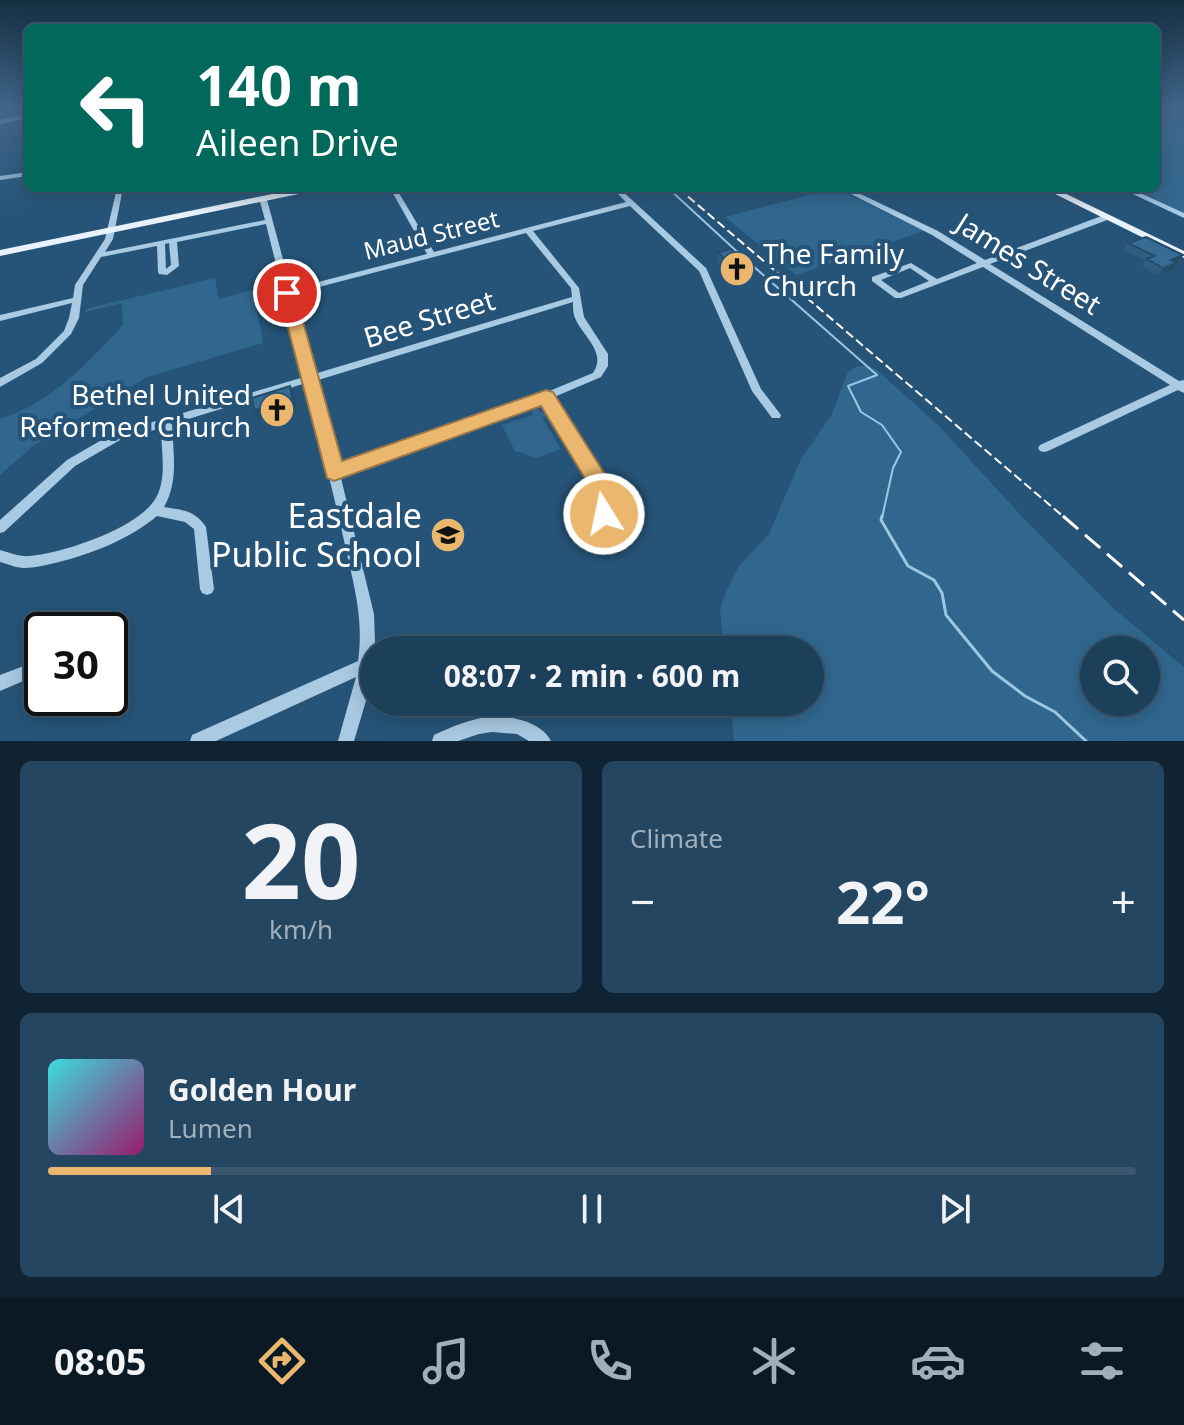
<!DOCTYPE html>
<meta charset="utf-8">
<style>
body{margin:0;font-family:"Noto Sans",sans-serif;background:#254660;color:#f1f3f6;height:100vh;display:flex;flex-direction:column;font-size:30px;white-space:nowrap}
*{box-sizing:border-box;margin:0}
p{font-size:26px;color:#a0afbb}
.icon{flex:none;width:44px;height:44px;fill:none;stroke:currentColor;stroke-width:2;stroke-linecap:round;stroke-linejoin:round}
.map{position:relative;height:741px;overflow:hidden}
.sheet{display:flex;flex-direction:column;gap:20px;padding:20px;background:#0f2332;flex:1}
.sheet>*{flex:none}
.guide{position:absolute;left:24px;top:24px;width:1136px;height:168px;border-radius:12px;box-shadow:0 4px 20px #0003,0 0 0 2px #3a5870;background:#00695c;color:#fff;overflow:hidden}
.buttons{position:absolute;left:1080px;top:636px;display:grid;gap:16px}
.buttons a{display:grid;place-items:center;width:80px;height:80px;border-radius:50%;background:#1c3f5a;box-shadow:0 4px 20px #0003,0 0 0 2px #3a5870;font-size:40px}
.speed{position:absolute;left:24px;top:612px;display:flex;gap:16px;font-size:40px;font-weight:700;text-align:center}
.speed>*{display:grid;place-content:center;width:104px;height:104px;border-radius:50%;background:#1c3f5a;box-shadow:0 4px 20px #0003,0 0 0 2px #3a5870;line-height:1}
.speed .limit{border:4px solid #111;border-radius:12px;background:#fff;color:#111}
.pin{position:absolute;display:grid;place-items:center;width:68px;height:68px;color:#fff;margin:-34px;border:4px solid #fff;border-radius:50%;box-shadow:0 2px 8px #0007}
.me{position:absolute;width:88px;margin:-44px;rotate:350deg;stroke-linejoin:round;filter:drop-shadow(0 0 6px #0008)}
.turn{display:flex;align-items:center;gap:28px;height:168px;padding:0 40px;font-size:36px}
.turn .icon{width:104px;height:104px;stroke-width:2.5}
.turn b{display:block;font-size:56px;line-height:68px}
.big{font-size:60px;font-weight:700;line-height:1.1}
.sheet .widget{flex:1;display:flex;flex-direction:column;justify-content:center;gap:12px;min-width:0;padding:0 28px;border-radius:12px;background:#254660}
.sheet .dial{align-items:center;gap:0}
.dial b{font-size:104px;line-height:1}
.song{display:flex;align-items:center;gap:24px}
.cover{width:96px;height:96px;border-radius:12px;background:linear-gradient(135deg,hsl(180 70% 55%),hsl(320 70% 35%))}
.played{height:8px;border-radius:4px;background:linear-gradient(90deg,#ebb76e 15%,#3a5870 15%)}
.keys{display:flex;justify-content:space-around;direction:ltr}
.heat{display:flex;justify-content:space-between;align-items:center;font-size:44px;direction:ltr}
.sheet .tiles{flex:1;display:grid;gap:20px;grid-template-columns:1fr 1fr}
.widget:last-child{grid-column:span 2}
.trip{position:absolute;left:360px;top:636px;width:464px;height:80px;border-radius:40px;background:#1c3f5a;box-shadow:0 4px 20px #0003,0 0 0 2px #3a5870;font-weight:700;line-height:80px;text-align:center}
.tab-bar{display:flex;height:128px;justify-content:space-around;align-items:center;background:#0b1924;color:#a0afbb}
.tab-bar .icon{width:56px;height:56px}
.tab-bar .on{color:#ebb76e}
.tab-bar b{font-size:36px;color:#f1f3f6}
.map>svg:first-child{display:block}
</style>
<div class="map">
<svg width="1184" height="741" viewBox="0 0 1184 741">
<rect width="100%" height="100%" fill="#265478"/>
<g fill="#31678f" fill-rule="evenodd">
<polygon points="1156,116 1184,126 1184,213 1129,188 1156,188"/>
<polygon points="835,188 924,231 796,275 725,217"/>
<path d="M215,278L218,299L275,284L278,299L256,306L263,343L147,377L33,446L0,475V419C51,403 88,363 123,325L122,303L85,312L86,309Z"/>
<path d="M857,366H869L878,371L939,426L1027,522L1113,608L1184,667V741H734L730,702H810V650H724L720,609L726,592L739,566L769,534L801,459L831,416L848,372ZM1094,650H1146V702H1094Z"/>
<polygon points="537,409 546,415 542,418 561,449 537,458 515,451 502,425 533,415 532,411"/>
</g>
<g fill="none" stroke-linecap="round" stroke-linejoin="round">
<g stroke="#9dc6e3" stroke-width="2">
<polyline points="668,188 745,259"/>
<polyline points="753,266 877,375 848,386 861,412 882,425 901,452 893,468 882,518"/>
</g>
<polyline stroke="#9dc6e3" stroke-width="3" points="882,516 881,520 908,566 934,580 942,593 946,615 992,671 1025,696 1055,712 1086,741"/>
<g fill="#a9cae3" fill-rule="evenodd">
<polygon points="28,114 28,118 0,124 0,120"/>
<polygon points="28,172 28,176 0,180 0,176"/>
<path d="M117,188H123L113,239L105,252L265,220L259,198L266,196L291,289L427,254L390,188H396L434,252L626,202L612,188H619L706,268L761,389L781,415L780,418H772L752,391L699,271L630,206L533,231L579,288L584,317L608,354V366L601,377L552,398L610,491C629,489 634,500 628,517L614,522L600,518L594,505L600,496L544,402L340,474L374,614L375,642L371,684L354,741H338L356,677L216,741H190L192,735L358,661C364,619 354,586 345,545C333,491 319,437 306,383L172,424C173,452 179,481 164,507C182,510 195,510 206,527L214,589L212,593L207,595L202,593L200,589L194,529L185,522L157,516C128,540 91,554 55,563C45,565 35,568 24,568C16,568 8,564 0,562V550C10,553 20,557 30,556C64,553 142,527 157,496C167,476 161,449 161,428L120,440L75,466L4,532L0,533V520L67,460L112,434L304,377L266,224L177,242L179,266L167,275L159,274L158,272L157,246L101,257L83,285L79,318L71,334L42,363L0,387V378L36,359L64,331L69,318L72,303L0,321V315L73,298L75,285L105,239ZM526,233L571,288L572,297L314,374L292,294ZM169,243L171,265L166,269L165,244ZM573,302C573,307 573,311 574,315C580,335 608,351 593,373L542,394L338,466L315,381ZM615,500L619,502L618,510L614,512L608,510L606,506L610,501Z"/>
<polygon points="499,188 534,188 515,193"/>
<path d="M839,188H848L938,231L985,260L1104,215H1110V219L990,264L1179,381L1184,380V393L1178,390L1048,451L1044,452L1040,451L1038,448L1040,445L1170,385L983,267L901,298H895L872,281V277L911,263L937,279L977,263L932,235ZM910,268L929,281L899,293L881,280Z"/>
<polygon points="1120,188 1129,188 1184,213 1184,218"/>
<polygon points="42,659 42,673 0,691 0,675"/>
<path d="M492,716C512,716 542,722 551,741H529L517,734L492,732L479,734L458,741H432L434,735C453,726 471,719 492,716Z"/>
</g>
<g fill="#e8f2fc" fill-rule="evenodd">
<polygon points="301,188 317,188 313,191 0,256 0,250"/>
<polygon points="1043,188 1054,188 1184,251 1184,258"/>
</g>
<polyline stroke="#fff" stroke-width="2" stroke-dasharray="9 4" stroke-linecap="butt" points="678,188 1065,518"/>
<polyline stroke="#fff" stroke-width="3" stroke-dasharray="20 9" stroke-linecap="butt" points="1063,516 1184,620"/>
</g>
<g fill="#2f5d7f">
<polygon points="1128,243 1183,255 1171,270 1158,275 1142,266 1145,261 1124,250"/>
<polygon points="718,252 752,273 731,278 717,261"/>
</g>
<g fill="#264c68">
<polygon points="1183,255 1171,270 1158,275 1171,260"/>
<polygon points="753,263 752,273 731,278 733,269"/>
<polygon points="290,386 294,396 297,412 259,420 254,410"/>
</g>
<g fill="#376c94" stroke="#264c68" stroke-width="2">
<polygon points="1146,237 1183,255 1171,260 1177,263 1163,268 1147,259 1155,256 1128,243"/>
<polygon points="731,249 741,258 746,257 753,263 733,269 718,252"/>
<polygon points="290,386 293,402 254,410 252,398"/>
</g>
<linearGradient id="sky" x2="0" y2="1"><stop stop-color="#152e42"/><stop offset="0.51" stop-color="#41678b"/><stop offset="1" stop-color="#41678b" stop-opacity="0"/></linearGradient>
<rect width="1184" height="214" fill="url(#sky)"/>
<polygon fill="#ebb76e" stroke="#997748" stroke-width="2" points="287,288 295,293 342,461 546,390 553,392 615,490 618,496 612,506 615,514 612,521 604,523 596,521 589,505 595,495 541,406 342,478 334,481 327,478 279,293"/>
<defs>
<g id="church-disc" transform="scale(1.8)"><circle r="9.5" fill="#ebb76e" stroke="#265478"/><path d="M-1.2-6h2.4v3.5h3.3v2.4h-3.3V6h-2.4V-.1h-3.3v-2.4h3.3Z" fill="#111"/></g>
<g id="school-disc" transform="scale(1.8)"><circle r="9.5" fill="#ebb76e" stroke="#265478"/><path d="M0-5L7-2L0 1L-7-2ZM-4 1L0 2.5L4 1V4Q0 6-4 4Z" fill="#111"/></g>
</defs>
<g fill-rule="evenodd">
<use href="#church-disc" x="737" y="269"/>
<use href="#church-disc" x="277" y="410"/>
<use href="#school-disc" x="448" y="535"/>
</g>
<g text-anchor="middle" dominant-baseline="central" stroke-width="8" stroke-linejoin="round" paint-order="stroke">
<g font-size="24" fill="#fff" stroke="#265478">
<text transform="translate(431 234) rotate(-14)">Maud Street</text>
</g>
<g font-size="28" fill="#fff" stroke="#265478" text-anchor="start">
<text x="763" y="253">The Family<tspan x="763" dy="32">Church</tspan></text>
<text x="251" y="394" text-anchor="end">Bethel United<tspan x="251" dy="32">Reformed Church</tspan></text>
</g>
<g font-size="28" fill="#fff" stroke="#265478">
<text transform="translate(1029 263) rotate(32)">James Street</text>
<text transform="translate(429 318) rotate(-17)">Bee Street</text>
</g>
<g font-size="34" fill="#fff" stroke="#265478" text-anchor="end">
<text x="422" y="515">Eastdale<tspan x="422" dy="39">Public School</tspan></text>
</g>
</g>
</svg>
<div class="buttons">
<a><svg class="icon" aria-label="search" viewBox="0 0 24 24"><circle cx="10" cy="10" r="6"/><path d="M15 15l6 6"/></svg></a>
</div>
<div class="speed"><div class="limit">30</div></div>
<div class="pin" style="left:287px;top:293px;background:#d93025"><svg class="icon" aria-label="arrive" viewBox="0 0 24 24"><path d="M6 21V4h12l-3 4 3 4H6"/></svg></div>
<svg class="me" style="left:604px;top:514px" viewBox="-20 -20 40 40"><circle r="17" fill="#ebb76e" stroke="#fff" stroke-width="3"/><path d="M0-11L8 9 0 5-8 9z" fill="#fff"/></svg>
<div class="trip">08:07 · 2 min · 600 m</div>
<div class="guide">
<div class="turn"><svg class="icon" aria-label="left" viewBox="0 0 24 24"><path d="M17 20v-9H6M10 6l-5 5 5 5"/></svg><div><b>140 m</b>Aileen Drive</div></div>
</div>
</div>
<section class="sheet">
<div class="tiles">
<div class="widget dial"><b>20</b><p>km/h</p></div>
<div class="widget"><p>Climate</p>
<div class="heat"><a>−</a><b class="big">22°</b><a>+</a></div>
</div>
<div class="widget">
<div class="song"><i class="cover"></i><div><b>Golden Hour</b><p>Lumen</p></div></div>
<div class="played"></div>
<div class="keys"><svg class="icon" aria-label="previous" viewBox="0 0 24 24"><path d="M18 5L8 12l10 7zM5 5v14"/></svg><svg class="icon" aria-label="pause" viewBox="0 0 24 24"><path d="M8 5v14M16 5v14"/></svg><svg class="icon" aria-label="next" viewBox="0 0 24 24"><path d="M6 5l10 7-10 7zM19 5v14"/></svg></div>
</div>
</div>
</section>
<nav class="tab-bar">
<b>08:05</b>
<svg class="icon on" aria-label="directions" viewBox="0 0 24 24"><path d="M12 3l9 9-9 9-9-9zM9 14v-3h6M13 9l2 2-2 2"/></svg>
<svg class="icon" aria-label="music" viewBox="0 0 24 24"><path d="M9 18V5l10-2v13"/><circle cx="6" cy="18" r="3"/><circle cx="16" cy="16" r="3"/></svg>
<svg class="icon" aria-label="phone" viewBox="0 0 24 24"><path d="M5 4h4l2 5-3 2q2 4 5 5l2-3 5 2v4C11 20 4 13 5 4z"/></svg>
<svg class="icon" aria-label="climate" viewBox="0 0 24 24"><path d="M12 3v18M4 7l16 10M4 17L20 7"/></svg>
<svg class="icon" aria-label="car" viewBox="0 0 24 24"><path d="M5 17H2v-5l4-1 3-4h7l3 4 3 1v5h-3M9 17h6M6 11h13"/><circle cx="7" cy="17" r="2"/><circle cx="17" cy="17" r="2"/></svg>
<svg class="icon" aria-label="filters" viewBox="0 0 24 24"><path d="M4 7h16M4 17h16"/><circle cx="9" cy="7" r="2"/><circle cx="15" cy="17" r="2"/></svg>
</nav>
